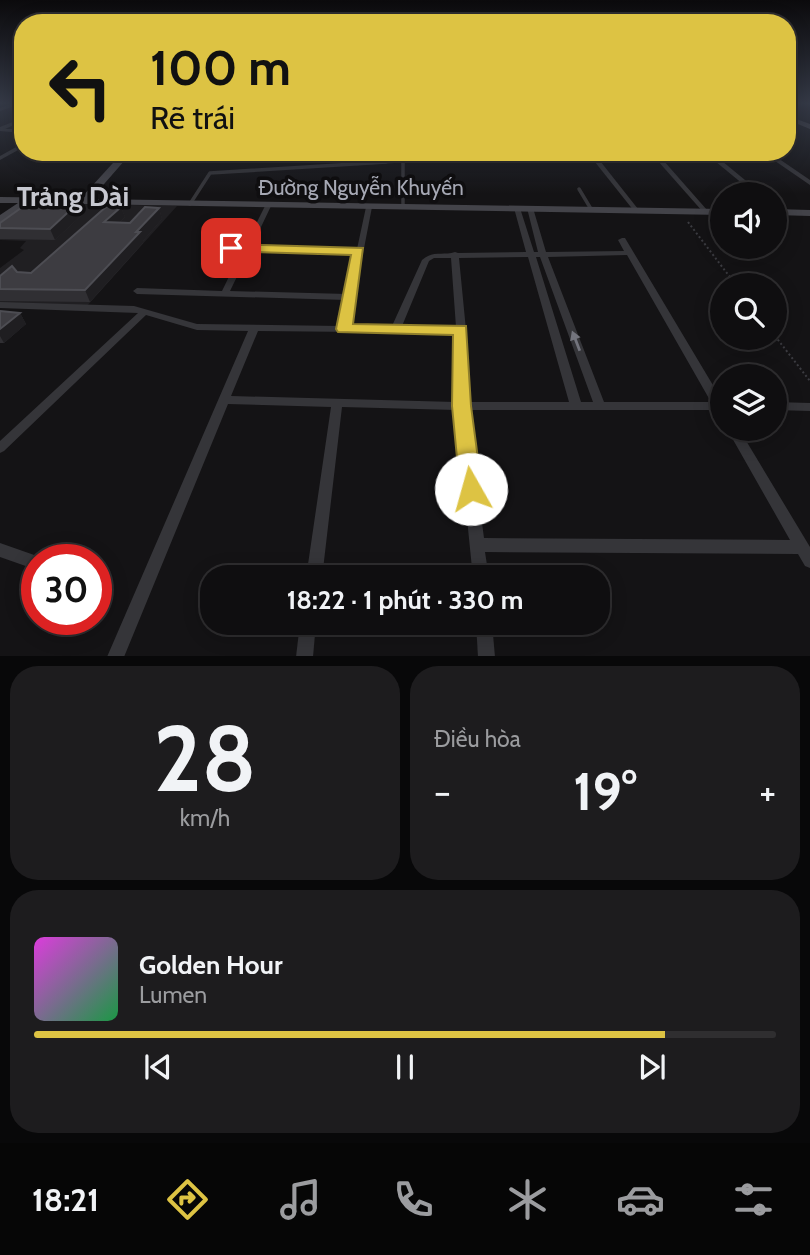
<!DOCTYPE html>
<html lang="vi">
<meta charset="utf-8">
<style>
body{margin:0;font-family:Cabin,sans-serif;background:#1d1c1e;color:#f1f3f6;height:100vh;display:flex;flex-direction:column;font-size:26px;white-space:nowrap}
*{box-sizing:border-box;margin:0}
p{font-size:23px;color:#9b9c9f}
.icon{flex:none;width:38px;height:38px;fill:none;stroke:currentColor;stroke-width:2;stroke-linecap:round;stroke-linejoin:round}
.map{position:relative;height:656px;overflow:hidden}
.details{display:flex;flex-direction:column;gap:10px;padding:10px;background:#080809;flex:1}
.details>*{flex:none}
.guide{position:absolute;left:14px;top:14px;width:782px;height:147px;border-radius:28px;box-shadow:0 4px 18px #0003,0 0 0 2px #2f2e30;background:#ddc343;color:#111;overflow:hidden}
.controls{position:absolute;left:710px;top:182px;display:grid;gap:14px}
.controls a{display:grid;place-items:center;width:77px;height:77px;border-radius:50%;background:#0f0e10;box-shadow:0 4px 18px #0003,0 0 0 2px #2f2e30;font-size:35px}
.speed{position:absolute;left:21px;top:544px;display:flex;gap:14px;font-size:35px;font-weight:700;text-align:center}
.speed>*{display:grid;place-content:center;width:91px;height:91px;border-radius:50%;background:#0f0e10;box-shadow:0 4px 18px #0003,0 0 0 2px #2f2e30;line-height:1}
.speed .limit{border:10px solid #d22;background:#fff;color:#111}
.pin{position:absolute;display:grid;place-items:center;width:60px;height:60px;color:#fff;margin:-30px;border-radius:14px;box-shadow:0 4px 10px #0006}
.me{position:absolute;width:77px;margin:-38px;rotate:353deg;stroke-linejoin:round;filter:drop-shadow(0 0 5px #0008)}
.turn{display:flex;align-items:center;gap:24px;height:147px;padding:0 21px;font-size:32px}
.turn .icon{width:91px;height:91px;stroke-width:2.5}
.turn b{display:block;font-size:49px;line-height:60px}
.big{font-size:52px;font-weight:700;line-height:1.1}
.details .card{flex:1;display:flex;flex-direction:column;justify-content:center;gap:10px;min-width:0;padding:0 24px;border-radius:28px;background:#1d1c1e}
.details .dial{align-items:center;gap:0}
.dial b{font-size:91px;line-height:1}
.song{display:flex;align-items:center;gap:21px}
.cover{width:84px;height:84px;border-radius:10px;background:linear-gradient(135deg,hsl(300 70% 55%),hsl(140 70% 35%))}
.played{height:7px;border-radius:4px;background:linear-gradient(90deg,#ddc343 85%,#2f2e30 85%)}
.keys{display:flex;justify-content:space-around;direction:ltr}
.heat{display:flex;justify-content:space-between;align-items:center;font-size:38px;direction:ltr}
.details .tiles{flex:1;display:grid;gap:10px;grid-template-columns:1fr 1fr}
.card:last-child{grid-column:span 2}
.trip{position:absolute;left:200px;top:565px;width:410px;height:70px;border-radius:28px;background:#0f0e10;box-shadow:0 4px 18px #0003,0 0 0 2px #2f2e30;font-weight:700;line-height:70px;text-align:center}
.tab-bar{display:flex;height:112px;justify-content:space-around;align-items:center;background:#060606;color:#9b9c9f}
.tab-bar .icon{width:49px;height:49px}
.tab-bar .active{color:#ddc343}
.tab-bar b{font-size:32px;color:#f1f3f6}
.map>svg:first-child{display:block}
</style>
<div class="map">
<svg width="810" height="657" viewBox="0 0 810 657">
<rect width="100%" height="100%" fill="#141315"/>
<polygon fill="#201f22" points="27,205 82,204 177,206 86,307 0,304 0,268 24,250 20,248 26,241 0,240 0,223"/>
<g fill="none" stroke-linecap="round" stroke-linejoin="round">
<g stroke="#3b3b40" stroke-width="2" stroke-dasharray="2 2.5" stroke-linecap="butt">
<polyline points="688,222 736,285"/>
<polyline points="775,336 810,381"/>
</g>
<g stroke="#353539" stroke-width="2.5">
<polyline points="311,152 336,156 345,152"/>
<polyline points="403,152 403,164"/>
<polyline points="356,164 476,157"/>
</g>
<g stroke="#353539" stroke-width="3.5">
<polyline points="403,162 403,207"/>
<polyline points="579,189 591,209"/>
<polyline points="190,204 210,173 386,162"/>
</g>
<g fill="#353539" fill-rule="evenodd">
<polygon points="16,102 23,103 0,111 0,108"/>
<polygon points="805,102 810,102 810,105"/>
<polygon points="23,118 23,121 5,129 23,129 23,133 0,131 0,127"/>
<polygon points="18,146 21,148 20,149 0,160 0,156"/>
<polygon points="496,152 502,152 503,155 498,156"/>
<polygon points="587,152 593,152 638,209 638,211 634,211"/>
<polygon points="650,152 656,152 707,210 707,212 703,212"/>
<polygon points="704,152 711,152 762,194 755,194"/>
<polygon points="762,152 769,152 810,180 810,185"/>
<path d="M268,204L271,206L252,246L357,249L366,207L369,205L372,207L349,326H392L422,260C433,250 443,256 455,252L458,253L526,252L514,208L515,207L520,208L534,252H538L527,208L530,206L533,208L546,252L624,251L618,240L622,238H625L723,402V413L717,412L716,410H467L484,538L790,540L727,429H739L810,547V568L805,566L798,554L485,552L489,578H473L456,410L342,407L322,578H306L331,407L228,404L124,657H107L248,331L197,330L146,315L4,451L0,453V441L138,313L0,308V302L134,306L197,324L340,326L346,300L137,294L133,291L137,288L222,291L242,250L212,249L208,247L212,245L245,246L265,206ZM250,250L356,253L347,294L230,291ZM627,255L711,402H604L548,257ZM528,257L569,402H467L466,330L459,258ZM536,257H540L593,402H581ZM434,258H451L456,327L402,326L429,261ZM258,331L456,333L455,402L231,396Z"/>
<polygon points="775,402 810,403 810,411 775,410"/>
<polygon points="0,543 37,556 43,560 37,560 37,570 0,557"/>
<polygon points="300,623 316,623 313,657 296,657"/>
<polygon points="476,623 492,623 495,657 478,657"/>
</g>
<g fill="#434349" fill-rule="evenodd">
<polygon points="788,116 810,124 810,129 788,120"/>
<polygon points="123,152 132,152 91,199 723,209 723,215 30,203 0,223 0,215 18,203 0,203 0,197 81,198"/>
<polygon points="775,209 810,210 810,216 775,215"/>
</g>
</g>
<g fill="#302f33">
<polygon points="121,207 125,217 119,223 130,223 159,208 162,219 143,241 143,243 90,302 0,301 0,276 17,272 31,273"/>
<polygon points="84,213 55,240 0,239 0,223"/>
<polygon points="0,311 20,313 26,324 4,343 0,343"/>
</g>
<g fill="#1f1e21">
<polygon points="79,202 84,213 55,240 50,229"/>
<polygon points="121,207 125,217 108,234 104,222"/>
<polygon points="159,208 162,219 143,241 143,243 90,302 85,290"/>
<polygon points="20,313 26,324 4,343 0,336 0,329"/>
</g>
<g fill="#3d3c41" stroke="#4d4d53" stroke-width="2">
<polygon points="79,202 50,229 0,228 0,223 28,203"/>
<polygon points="107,206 121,207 104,222 130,223 145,207 159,208 136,232 140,232 85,290 0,289 0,276 12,266 17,272 31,273"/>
<polygon points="0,311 20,313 0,329"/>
</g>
<defs><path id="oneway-solid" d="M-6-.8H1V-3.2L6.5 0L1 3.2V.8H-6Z" transform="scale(1.75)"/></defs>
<use fill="#73747d" href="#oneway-solid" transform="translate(576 341) rotate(-111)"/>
<linearGradient id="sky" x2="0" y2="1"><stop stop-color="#0b0a0c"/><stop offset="0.53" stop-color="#343946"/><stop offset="1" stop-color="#343946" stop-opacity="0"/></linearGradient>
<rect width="810" height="194" fill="url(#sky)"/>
<polygon fill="#ddc343" stroke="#907f2c" stroke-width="2" points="231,244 363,248 353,324 466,326 471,406 482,489 479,496 471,499 464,496 460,489 452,406 453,335 338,332 336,329 351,255 226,251 225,248"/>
<g text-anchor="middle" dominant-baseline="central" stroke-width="7" stroke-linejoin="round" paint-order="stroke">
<g font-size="21" fill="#a6a8b4" stroke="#0f0e10">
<text x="361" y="187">Đường Nguyễn Khuyến</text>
</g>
<g font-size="28" font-weight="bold" fill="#c7c8d0" stroke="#0f0e10">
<text x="73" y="196">Trảng Dài</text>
</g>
</g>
</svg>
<div class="controls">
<a><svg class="icon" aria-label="sound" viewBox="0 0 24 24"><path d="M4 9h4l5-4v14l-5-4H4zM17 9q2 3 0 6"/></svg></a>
<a><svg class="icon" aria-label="search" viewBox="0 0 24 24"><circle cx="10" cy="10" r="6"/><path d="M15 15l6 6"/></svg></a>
<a><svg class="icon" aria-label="layers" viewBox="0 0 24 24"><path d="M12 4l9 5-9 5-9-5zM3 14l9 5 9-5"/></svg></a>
</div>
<div class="speed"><div class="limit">30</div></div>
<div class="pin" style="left:231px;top:248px;background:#d93025"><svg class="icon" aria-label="arrive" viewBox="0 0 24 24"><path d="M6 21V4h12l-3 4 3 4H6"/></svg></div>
<svg class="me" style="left:471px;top:489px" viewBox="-20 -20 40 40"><circle r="19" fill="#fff"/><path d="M0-13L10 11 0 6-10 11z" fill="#ddc343"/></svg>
<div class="trip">18:22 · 1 phút · 330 m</div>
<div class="guide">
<div class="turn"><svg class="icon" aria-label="left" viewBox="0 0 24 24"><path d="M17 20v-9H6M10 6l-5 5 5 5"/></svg><div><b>100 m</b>Rẽ trái</div></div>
</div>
</div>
<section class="details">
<div class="tiles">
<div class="card dial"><b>28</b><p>km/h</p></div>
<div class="card"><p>Điều hòa</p>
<div class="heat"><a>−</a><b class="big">19°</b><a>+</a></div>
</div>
<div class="card">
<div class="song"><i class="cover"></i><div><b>Golden Hour</b><p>Lumen</p></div></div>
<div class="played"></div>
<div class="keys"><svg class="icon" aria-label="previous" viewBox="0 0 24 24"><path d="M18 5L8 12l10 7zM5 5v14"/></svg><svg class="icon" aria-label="pause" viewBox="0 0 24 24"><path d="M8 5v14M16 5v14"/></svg><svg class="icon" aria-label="next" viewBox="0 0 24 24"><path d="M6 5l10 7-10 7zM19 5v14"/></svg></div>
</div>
</div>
</section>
<nav class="tab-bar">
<b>18:21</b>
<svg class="icon active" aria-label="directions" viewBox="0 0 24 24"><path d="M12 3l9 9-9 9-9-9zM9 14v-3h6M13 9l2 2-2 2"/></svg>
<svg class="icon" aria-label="music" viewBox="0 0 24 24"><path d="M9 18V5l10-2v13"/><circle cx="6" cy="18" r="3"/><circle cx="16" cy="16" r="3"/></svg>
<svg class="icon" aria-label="phone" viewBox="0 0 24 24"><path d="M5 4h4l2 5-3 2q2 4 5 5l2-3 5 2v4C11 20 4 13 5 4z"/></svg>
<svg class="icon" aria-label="climate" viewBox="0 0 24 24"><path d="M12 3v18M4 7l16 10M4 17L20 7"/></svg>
<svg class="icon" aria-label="car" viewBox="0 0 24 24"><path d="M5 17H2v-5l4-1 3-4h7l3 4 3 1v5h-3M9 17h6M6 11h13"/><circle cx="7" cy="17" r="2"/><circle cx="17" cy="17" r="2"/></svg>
<svg class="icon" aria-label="filters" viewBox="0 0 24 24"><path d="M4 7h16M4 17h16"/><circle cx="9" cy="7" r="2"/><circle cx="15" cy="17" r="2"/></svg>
</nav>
